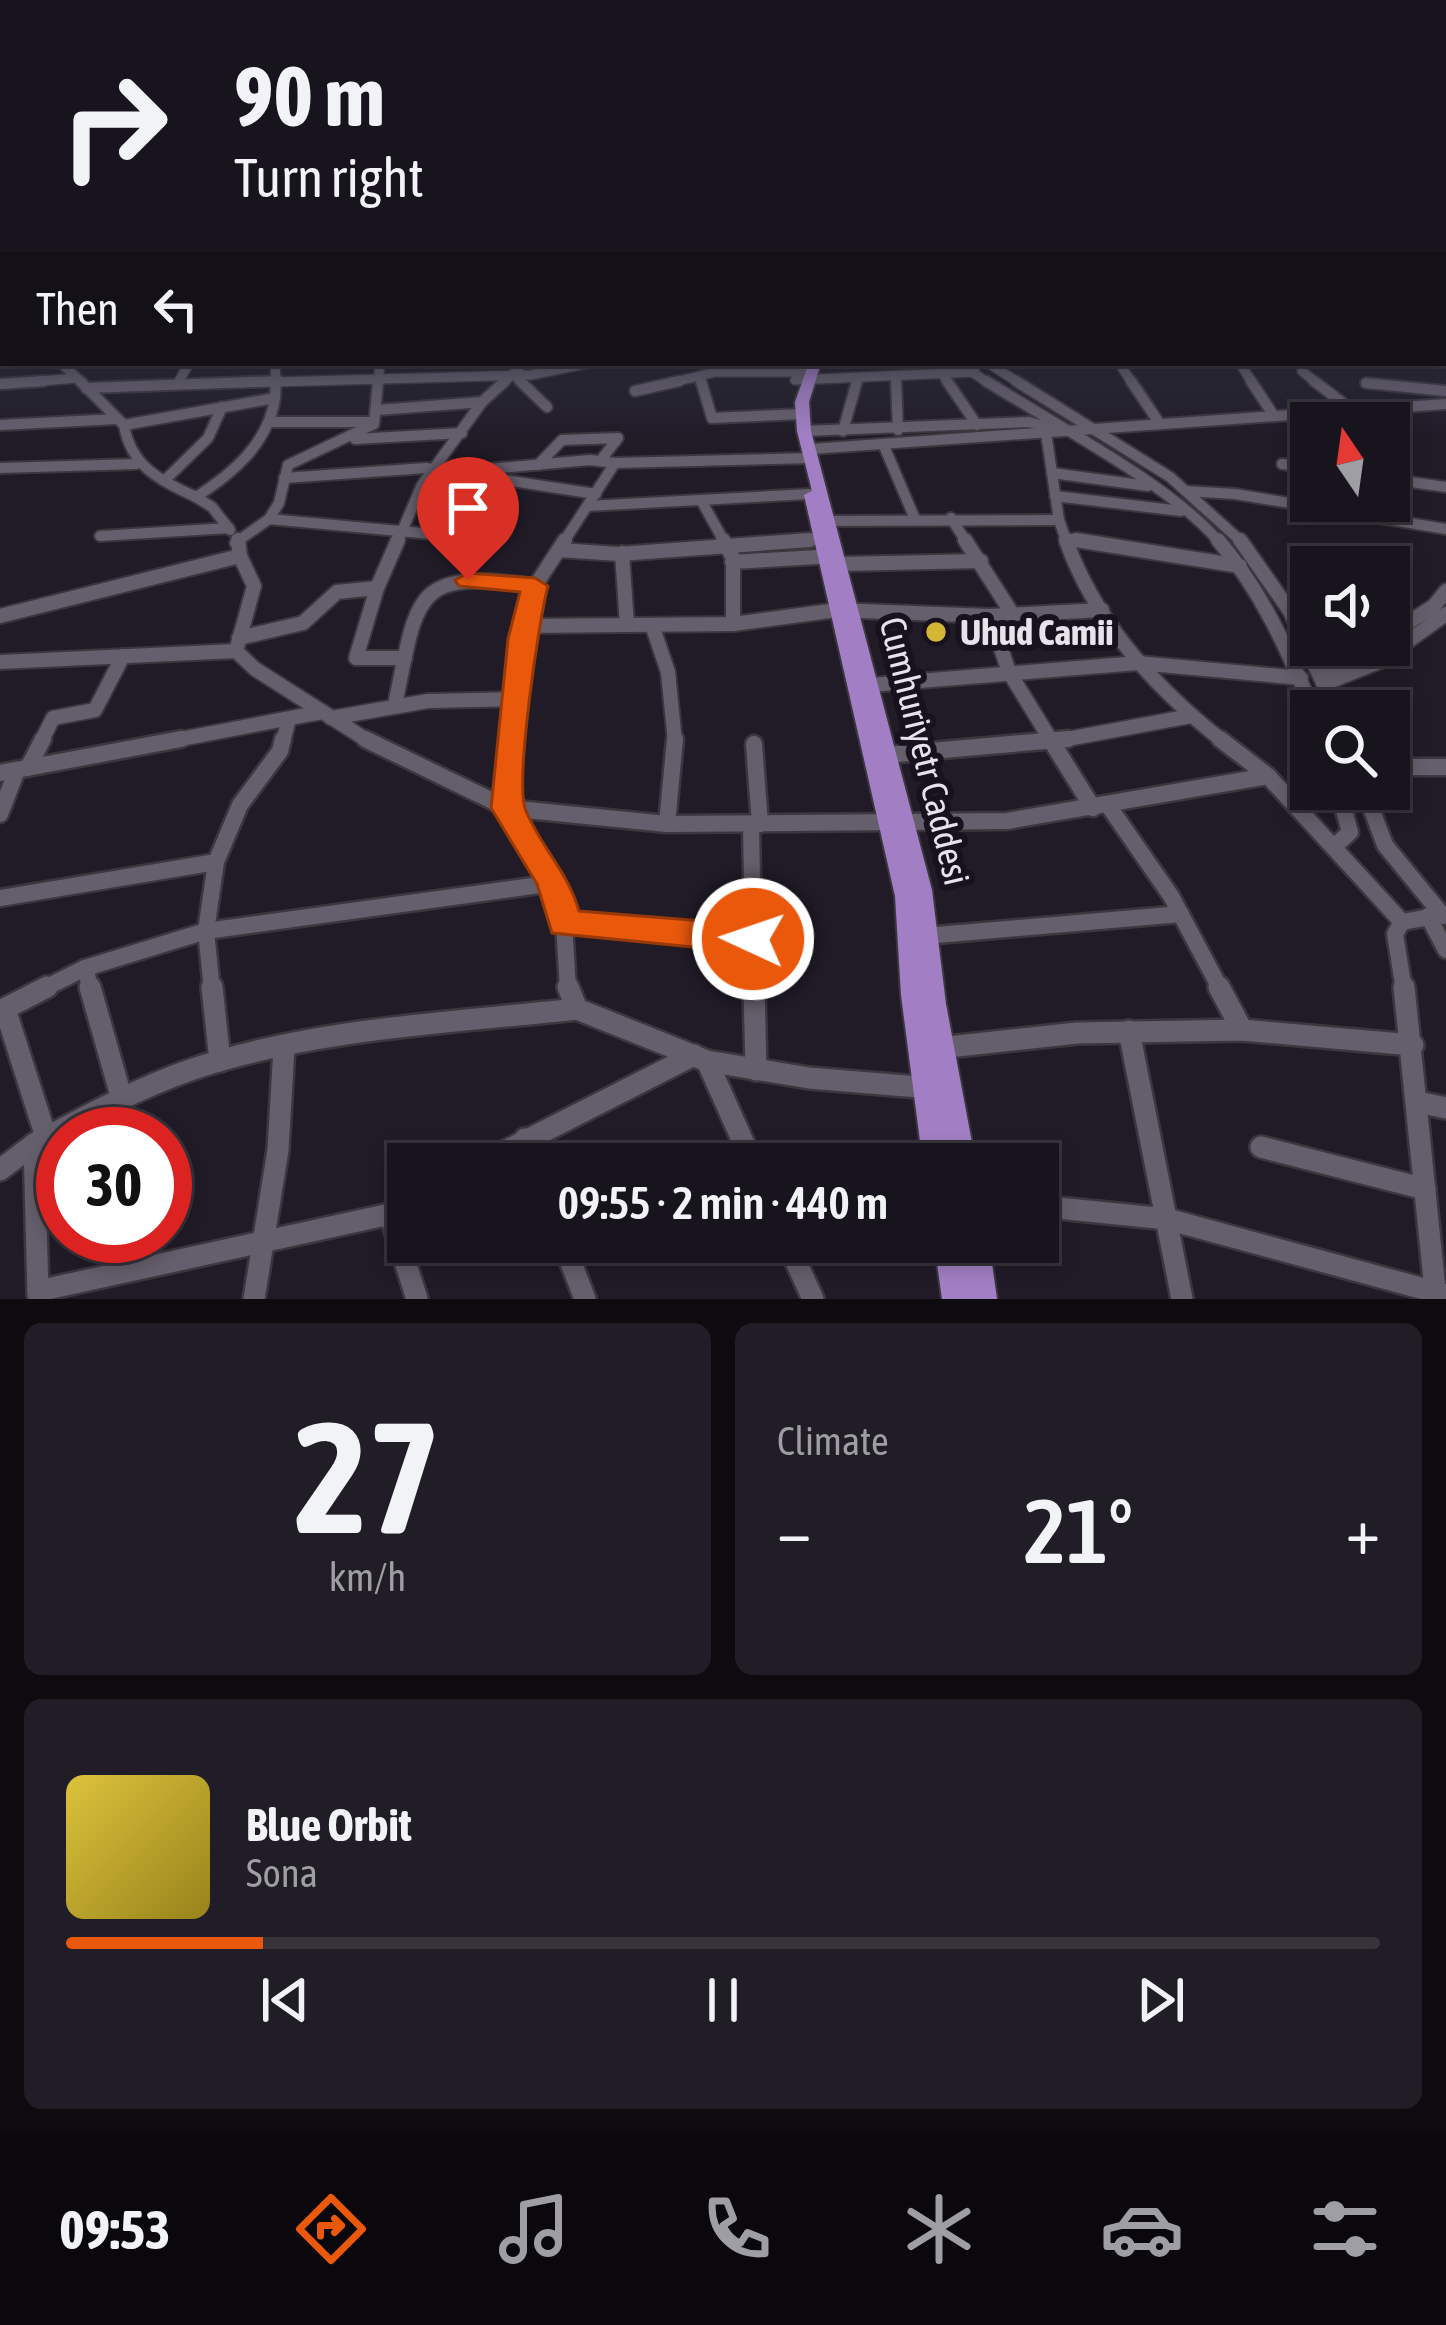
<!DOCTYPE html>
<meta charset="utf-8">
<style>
body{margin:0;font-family:"Asap Condensed",sans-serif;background:#211d26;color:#f1f3f6;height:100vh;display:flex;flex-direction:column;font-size:45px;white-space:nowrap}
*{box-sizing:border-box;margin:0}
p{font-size:39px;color:#9f9ea4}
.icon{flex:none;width:66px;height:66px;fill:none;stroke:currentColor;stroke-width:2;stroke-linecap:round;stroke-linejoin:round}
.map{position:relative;height:1299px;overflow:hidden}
.panel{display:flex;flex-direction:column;gap:24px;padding:24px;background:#0d0b10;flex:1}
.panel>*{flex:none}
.guide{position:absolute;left:0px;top:0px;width:1446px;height:366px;box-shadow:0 6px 18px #0003,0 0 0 3px #36333b;background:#18141d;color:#f1f3f6;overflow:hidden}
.needle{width:78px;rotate:347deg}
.tools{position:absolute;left:1290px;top:402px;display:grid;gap:24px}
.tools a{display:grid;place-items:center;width:120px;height:120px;border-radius:0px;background:#18141d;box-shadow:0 6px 18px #0003,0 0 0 3px #36333b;font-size:60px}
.speed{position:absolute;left:36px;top:1107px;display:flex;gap:24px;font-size:60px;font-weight:700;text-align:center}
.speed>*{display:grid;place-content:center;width:156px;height:156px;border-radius:50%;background:#18141d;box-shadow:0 6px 18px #0003,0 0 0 3px #36333b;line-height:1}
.speed .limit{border:18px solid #d22;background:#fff;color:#111}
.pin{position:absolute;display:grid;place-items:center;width:102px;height:102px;color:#fff;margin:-123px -51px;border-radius:50% 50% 50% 0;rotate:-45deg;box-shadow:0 0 12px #0007}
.pin .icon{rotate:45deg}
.me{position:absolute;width:132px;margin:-66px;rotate:273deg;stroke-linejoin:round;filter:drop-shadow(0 0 9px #0008)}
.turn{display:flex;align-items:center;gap:42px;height:252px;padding:0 36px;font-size:54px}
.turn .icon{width:156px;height:156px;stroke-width:2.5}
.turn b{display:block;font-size:84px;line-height:102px}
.then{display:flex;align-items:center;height:114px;padding:0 36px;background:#0003;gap:24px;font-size:45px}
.big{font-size:90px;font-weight:600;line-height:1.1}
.panel .card{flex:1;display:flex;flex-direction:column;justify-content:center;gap:18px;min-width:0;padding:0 42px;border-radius:18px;background:#211d26}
.panel .dial{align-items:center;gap:0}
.dial b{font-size:156px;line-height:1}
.song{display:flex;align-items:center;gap:36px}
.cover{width:144px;height:144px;border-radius:18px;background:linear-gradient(135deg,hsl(50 70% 55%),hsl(50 70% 35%))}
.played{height:12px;border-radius:6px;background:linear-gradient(90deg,#ea580c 15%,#36333b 15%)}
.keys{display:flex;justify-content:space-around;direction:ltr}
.heat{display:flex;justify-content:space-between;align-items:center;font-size:66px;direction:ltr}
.panel .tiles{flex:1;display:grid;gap:24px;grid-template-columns:1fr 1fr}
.card:last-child{grid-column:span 2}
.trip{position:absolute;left:387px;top:1143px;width:672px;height:120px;border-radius:0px;background:#18141d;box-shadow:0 6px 18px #0003,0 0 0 3px #36333b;font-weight:600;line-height:120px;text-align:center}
.tabs{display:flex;height:192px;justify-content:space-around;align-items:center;background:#0a080c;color:#9f9ea4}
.tabs .icon{width:84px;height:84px}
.tabs .active{color:#ea580c}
.tabs b{font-size:54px;color:#f1f3f6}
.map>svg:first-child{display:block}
</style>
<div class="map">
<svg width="1446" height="1299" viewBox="0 0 1446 1299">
<rect width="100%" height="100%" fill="#201b27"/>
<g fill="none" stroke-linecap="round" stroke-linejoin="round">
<g stroke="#3b373f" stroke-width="12">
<g id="minor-far4">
<polyline points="61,363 77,378"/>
<polyline points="275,363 276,384"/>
<polyline points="958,363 990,384"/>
<polyline points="988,363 1021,384"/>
<polyline points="1119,363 1133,384"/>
<polyline points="1243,368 1253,384"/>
<polyline points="1302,371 1318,384"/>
<polyline points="514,375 523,384"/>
<polyline points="943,375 949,384"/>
<polyline points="896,376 896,384"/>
<polyline points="700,377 702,384"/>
<polyline points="795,380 975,372"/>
<polyline points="178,383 189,363"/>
<polyline points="1366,383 1372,384"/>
<polyline points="5,384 77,378 83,384"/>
<polyline points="201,384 531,375 589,363"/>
<polyline points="378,384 380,363"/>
<polyline points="502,384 524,363"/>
<polyline points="666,384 715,372 806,372"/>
<polyline points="856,384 858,378"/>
</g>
</g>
<g stroke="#3b373f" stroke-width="14">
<g id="minor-far3">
<polyline points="80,381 124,425"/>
<polyline points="520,381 547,407"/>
<polyline points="701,381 712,418 803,414"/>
<polyline points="896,381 898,430"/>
<polyline points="947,381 977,425"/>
<path d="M986,381C1051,422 1173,486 1220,543"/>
<polyline points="1016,381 1170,477 1243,543"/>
<polyline points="1131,381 1160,424"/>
<polyline points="1251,381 1274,416"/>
<polyline points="1314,381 1352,410"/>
<polyline points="1366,383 1446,391"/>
<polyline points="0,384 44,381"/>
<polyline points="86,388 279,381"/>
<polyline points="635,391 679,381"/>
<path d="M275,398C268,444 233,473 196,497C160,480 131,467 124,425Z"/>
<polyline points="275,398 276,381"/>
<polyline points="482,402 505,381"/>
<polyline points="377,410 482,402 422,485 397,543"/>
<polyline points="271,422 374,422"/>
<polyline points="0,425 117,419"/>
<polyline points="804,431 1029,422 1055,429"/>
<polyline points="843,431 857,381"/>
<polyline points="1046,433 1059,520 1067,543"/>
<polyline points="355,439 462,433"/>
<polyline points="884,446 915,519"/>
<polyline points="811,449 1446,404"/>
<polyline points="1282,464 1311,468"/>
<polyline points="538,465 562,440 618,438 601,460"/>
<polyline points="0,468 136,464"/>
<polyline points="477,470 590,460 615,463"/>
<polyline points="1052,473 1148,486"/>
<polyline points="284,478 426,468 596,494"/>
<polyline points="1389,479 1446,487"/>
<polyline points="164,481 208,438 222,407"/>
<polyline points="1186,491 1235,494 1446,529"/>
<polyline points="1055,496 1181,511"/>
<polyline points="196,497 212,507 230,530"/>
<polyline points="701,500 725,543"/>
<polyline points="588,506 810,494"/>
<polyline points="951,518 967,543"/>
<polyline points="269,519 279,503 288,465 374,424 378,381"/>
<polyline points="818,521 1059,520"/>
<polyline points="100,536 229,528"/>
<polyline points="1065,538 1095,543"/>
<polyline points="235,543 269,519 486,539"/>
<polyline points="563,543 615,463 813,458"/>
<polyline points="769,543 821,539"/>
</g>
</g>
<g stroke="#3b373f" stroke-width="18">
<g id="minor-far2">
<polyline points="238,540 240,556"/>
<polyline points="398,540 377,588 356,658 405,658"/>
<polyline points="723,540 733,558 733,624"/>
<polyline points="965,540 1013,615"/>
<path d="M1066,540C1095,622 1156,689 1224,742"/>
<polyline points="1076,540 1240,566"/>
<path d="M1218,540C1261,590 1288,650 1313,711"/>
<polyline points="1240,540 1290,611 1336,711"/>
<polyline points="559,550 619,554 810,540"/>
<polyline points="732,562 835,556"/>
<polyline points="839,564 981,561"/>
<polyline points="535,586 565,540"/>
<polyline points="0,616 240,556 254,586 236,651 255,669 370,742"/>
<polyline points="990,616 1009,672 1052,742"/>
<polyline points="627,625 733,624 837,610 990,616 1102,610"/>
<polyline points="652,625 668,672 675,742"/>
<polyline points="524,626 627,625 622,553"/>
<polyline points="1389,635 1434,606 1446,591"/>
<polyline points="239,638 303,623 337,592 377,588"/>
<polyline points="0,662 236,651"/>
<polyline points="1322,671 1377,645"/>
<polyline points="1326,683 1379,662 1446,614"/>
<polyline points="871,685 1138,663 1301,678"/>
<path d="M395,705C418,593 413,569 535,586L521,639L518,699"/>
<polyline points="331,718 428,701 518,699 514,742"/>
<polyline points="41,742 53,718 95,710 123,656"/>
<polyline points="165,742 322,712"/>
<polyline points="283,742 289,719"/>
<polyline points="1051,742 1191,716"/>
</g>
</g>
<g stroke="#3b373f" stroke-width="21">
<g id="minor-far1">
<polyline points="365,739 507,808 667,824 1007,821 1268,776"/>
<polyline points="514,739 507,808 554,883 564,923 568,990"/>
<polyline points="1050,739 1093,808"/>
<polyline points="1220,739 1268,776 1402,922"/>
<polyline points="754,744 760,824"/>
<polyline points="886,755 1068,739"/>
<polyline points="1389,767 1446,767"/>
<polyline points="28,768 43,739"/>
<polyline points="0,773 181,739"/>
<polyline points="1364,789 1385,845 1443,916"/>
<polyline points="1108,805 1171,896 1221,990"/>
<polyline points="0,814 17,770"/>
<polyline points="667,824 675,739"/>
<polyline points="751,824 754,990"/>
<polyline points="1335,846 1350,832 1338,789"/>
<polyline points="216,862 240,805 280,751 283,739"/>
<polyline points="0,898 216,862 206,931 85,968 41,990"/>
<polyline points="1428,916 1446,950"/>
<polyline points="564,923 753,939"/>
<polyline points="925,936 1181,914"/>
<polyline points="85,968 91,990"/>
<polyline points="212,990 206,931 554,883"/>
<polyline points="1404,990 1395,934 1402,922 1446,914"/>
</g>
</g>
<g stroke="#3b373f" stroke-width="26">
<g id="minor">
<polyline points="90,987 121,1096"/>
<polyline points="212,987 220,1061"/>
<polyline points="568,987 577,1009 707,1061 809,1078 931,1088"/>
<polyline points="754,987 756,1070"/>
<polyline points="1219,987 1242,1030"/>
<polyline points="1404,987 1436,1299"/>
<polyline points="5,1009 46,1137"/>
<polyline points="0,1011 47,987"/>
<polyline points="1129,1031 1182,1299"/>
<polyline points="939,1048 1077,1033 1242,1030 1413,1045"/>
<polyline points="707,1061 753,1164"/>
<polyline points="1418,1102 1446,1108"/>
<polyline points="525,1139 534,1164"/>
<path d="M34,1144C86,1116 138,1088 193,1069C316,1028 449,1023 577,1009"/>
<polyline points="1261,1147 1425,1189"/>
<polyline points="480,1164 694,1055"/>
<polyline points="0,1170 34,1144 38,1294"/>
<polyline points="1038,1206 1167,1219 1446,1295"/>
<polyline points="390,1214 417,1299"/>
<polyline points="563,1242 585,1299"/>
<polyline points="787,1242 813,1299"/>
<polyline points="38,1291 390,1214 408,1204"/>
<polyline points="254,1299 278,1150 284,1048"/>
</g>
</g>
<g stroke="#3b373f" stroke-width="4">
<g id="major">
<polygon points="809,363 821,363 809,402 811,431 932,890 946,1004 976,1164 923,1164 901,995 895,896 804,495 812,491 797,431 795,402"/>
<polygon points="934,1242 989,1242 997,1299 942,1299"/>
</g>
</g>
<use href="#minor-far4" stroke="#655e6c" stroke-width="9"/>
<use href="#minor-far3" stroke="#655e6c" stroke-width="10"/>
<use href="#minor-far2" stroke="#655e6c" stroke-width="14"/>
<use href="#minor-far1" stroke="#655e6c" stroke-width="16"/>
<use href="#minor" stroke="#655e6c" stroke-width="21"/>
<use href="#major" fill="#a27fc4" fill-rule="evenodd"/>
</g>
<linearGradient id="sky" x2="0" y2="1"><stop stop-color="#120f15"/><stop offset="0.58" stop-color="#3c3f52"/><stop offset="1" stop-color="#3c3f52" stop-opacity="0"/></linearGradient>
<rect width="1446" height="436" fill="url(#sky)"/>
<path fill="#ea580c" stroke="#983908" stroke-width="3" d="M468,573L535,578L548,586C539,620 514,785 526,811C541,847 568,872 579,911L753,925L766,929L771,939L766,949L753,953L552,933L537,884L491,808L508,639L520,592L459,586L455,580Z"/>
<circle fill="#d3b635" stroke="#17121d" stroke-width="4.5" cx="936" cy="632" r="12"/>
<g text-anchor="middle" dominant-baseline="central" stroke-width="12" stroke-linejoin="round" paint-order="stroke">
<g font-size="36" font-weight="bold" fill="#e7e3eb" stroke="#17121d" text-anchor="start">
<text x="960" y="632">Uhud Camii</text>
</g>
<g font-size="36" fill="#e7e3eb" stroke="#17121d">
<text transform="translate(925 751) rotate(76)">Cumhuriyetr Caddesi</text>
</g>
</g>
</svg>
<div class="tools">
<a><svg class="needle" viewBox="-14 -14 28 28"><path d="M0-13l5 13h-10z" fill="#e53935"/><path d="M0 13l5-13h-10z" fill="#9f9ea4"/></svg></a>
<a><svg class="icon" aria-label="sound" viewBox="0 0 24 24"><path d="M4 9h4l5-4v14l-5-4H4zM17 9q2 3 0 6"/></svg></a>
<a><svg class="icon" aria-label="search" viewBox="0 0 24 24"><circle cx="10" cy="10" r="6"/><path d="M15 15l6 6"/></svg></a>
</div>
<div class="speed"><div class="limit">30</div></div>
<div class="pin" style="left:468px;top:580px;background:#d93025"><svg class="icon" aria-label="arrive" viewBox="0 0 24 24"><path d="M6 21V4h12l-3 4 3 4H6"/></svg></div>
<svg class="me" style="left:753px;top:939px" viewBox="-20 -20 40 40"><circle r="17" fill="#ea580c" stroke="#fff" stroke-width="3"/><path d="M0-11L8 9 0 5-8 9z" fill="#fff"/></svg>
<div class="trip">09:55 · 2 min · 440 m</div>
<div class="guide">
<div class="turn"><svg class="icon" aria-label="right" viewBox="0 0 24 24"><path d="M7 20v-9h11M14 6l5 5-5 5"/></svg><div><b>90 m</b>Turn right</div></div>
<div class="then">Then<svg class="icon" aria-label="left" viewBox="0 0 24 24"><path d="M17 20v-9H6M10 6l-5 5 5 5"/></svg></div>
</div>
</div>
<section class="panel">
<div class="tiles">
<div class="card dial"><b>27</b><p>km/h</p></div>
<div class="card"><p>Climate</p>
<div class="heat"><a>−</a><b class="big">21°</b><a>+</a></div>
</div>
<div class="card">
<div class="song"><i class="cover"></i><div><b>Blue Orbit</b><p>Sona</p></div></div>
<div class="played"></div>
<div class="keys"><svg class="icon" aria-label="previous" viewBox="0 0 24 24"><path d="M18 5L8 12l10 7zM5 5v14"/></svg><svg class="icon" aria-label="pause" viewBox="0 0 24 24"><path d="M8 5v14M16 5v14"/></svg><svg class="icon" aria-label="next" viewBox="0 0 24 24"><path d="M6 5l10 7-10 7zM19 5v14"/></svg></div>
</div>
</div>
</section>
<nav class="tabs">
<b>09:53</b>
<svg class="icon active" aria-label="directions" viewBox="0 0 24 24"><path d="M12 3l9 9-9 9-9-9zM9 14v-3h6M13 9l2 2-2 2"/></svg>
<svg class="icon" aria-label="music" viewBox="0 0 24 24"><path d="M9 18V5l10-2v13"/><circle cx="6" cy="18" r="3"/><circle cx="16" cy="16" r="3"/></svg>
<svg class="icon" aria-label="phone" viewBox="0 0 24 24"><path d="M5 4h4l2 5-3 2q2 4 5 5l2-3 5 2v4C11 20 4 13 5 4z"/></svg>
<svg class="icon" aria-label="climate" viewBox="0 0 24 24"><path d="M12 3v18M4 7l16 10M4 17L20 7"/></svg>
<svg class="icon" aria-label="car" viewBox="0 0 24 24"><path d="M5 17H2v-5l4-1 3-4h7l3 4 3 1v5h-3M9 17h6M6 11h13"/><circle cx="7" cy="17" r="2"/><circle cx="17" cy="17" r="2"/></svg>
<svg class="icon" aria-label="filters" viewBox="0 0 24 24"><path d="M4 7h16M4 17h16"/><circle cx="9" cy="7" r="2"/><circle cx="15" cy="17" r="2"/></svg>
</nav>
